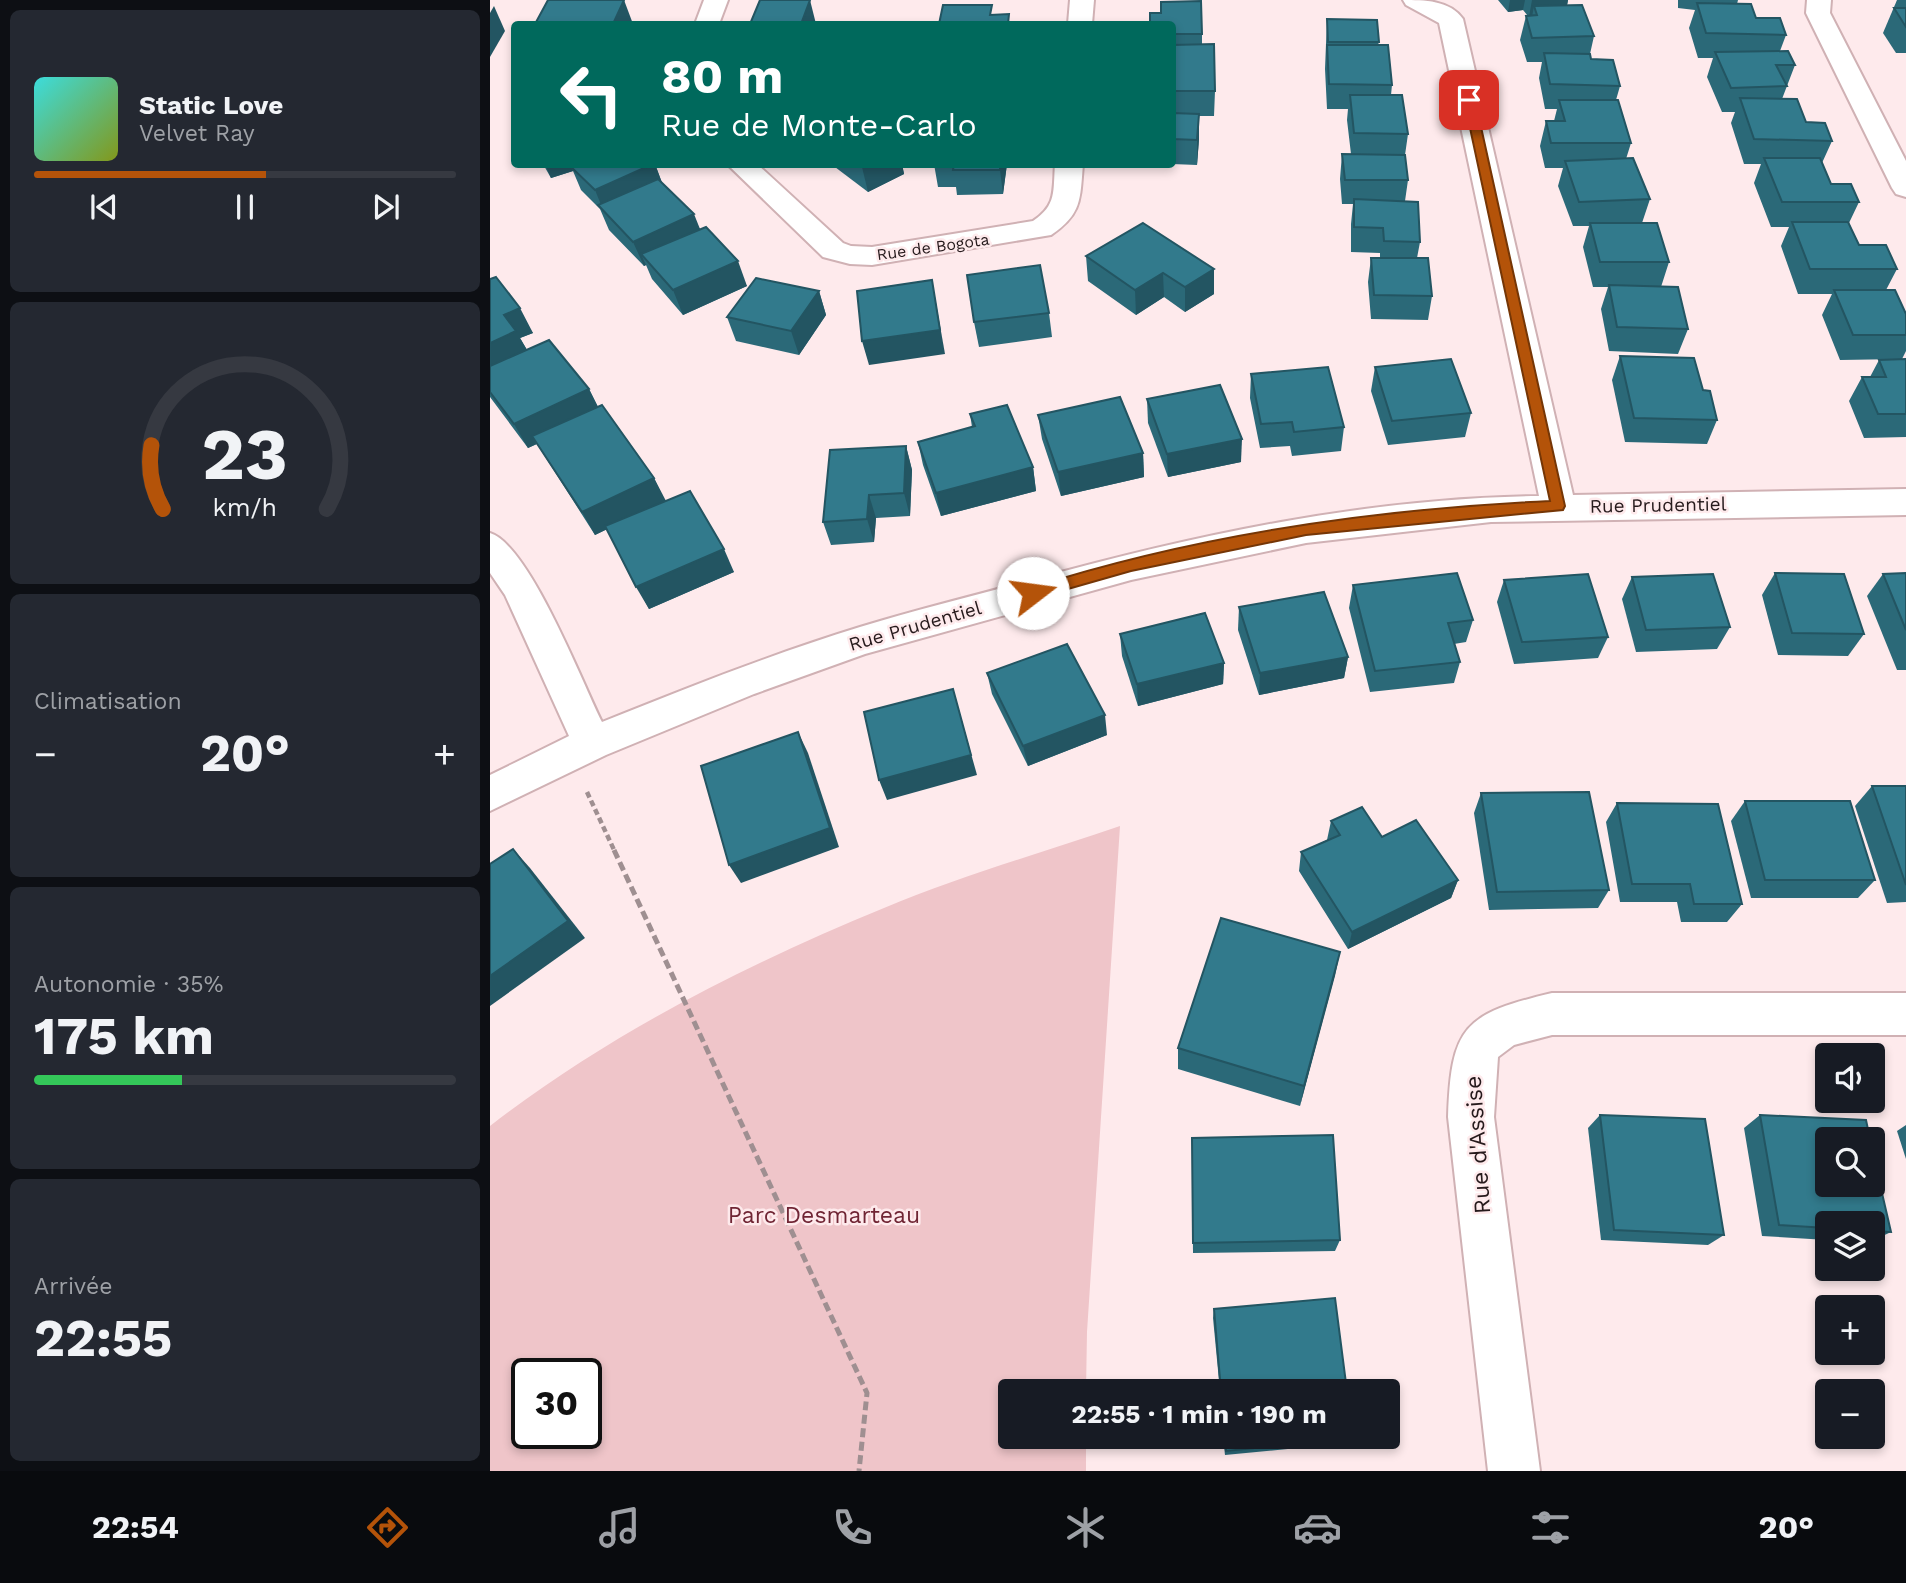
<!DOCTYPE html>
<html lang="fr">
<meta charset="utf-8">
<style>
body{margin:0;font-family:"Work Sans",sans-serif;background:#242831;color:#f1f3f6;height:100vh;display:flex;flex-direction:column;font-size:26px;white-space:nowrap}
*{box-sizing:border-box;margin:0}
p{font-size:23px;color:#9ea1a6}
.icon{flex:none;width:38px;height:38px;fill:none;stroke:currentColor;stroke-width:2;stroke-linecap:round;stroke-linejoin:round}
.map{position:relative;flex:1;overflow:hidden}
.sheet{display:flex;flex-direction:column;gap:10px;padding:10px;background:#0d0f14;width:490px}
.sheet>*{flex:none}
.banner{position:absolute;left:21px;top:21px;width:665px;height:147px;border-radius:7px;box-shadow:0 4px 10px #0003;background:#00695c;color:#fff;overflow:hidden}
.controls{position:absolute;left:1325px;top:1043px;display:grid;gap:14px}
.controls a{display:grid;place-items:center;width:70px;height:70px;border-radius:7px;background:#171b24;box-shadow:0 4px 10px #0003;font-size:35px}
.speed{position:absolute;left:21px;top:1358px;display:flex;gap:14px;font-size:35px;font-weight:700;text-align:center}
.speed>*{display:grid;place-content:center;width:91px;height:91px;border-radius:50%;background:#171b24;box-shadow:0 4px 10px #0003;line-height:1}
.speed .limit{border:4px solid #111;border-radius:10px;background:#fff;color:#111}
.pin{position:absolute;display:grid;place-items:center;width:60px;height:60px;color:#fff;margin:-30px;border-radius:14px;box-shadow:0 4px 10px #0006}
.me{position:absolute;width:77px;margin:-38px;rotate:75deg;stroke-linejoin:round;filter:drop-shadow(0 0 5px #0008)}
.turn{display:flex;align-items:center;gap:24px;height:147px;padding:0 35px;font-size:32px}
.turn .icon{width:91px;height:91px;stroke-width:2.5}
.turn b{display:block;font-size:49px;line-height:60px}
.big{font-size:52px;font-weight:700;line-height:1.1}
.sheet .card{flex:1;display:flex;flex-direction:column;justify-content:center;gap:10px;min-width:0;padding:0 24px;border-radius:10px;background:#242831}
.sheet .dial{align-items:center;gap:0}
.dial svg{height:182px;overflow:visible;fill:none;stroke:#363941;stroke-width:7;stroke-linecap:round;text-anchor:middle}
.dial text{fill:#f1f3f6;stroke:none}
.song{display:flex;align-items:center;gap:21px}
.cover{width:84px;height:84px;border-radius:10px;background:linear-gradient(135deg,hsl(180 70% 55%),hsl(70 70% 35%))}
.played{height:7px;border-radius:4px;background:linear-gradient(90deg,#b45309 55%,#363941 55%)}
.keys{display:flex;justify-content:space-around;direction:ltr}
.heat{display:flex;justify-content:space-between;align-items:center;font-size:38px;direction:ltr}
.charge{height:10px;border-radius:5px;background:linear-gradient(90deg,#34c759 35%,#363941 0)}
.trip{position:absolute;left:508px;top:1379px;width:402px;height:70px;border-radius:7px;background:#171b24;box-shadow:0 4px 10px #0003;font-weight:700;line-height:70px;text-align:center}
.dock{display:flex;height:112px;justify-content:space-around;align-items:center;background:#090b0e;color:#9ea1a6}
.dock .icon{width:49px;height:49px}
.dock .selected{color:#b45309}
.dock b{font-size:32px;color:#f1f3f6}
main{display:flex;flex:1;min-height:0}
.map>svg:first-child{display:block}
</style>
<main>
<section class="sheet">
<div class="card">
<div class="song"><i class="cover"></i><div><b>Static Love</b><p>Velvet Ray</p></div></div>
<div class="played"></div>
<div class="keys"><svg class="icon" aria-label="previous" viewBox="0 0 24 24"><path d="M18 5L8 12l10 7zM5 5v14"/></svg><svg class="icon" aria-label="pause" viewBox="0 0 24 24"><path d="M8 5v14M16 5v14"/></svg><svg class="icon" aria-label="next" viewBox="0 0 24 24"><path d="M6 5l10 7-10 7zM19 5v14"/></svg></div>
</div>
<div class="card dial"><svg viewBox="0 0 100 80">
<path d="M14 69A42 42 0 1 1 86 69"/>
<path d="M14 69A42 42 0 0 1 9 41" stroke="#b45309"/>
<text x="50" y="56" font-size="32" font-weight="700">23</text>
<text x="50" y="72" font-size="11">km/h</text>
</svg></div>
<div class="card"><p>Climatisation</p>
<div class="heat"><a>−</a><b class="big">20°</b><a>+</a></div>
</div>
<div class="card"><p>Autonomie · 35%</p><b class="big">175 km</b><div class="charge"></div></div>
<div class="card"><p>Arrivée</p><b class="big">22:55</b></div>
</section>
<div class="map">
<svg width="1416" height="1471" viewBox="0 0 1416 1471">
<rect width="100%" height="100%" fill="#feeaec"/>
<path fill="#efc5c9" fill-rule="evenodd" d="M630,826L597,1332L596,1391H520V1437H596V1471H0V1126C119,1034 255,965 394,908C470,876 551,853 630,826ZM37,1374H96V1433H37Z"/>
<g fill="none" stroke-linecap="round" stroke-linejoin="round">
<g stroke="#d0b1b4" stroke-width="4">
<g id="street">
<polygon points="214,0 238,0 229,24 205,24"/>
<polygon points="580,0 604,0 602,24 578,24"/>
<path d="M913,0C934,0 960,0 973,19L1083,495L1416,489V515L1001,522L816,543L641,580L375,654L264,694L116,755L0,811V775L79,736L15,595L0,573V533C39,545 92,682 112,722C197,688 282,654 370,627C425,610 482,596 538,581C704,535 876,498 1049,496L949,23L916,5Z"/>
<polygon points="1317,0 1341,0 1340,13 1416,161 1416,197 1406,194 1402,188 1316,13"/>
<path d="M237,164H267L353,243L361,246L382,247L543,221C567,205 563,191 565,164H593C590,200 592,214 561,235L382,265L360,264L333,257Z"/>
<path d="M1062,993H1416V1035H1062L1024,1045L1008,1057L1004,1117L1050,1471H998L958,1117C961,1026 974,1014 1062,993Z"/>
</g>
</g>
<polyline stroke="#9f8f91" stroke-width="4.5" stroke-dasharray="6 3.5" stroke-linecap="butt" points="97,792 125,852"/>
<polyline stroke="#9f8f91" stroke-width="5" stroke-dasharray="9 4.5" stroke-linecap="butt" points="124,850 377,1393 369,1471"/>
<use href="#street" fill="#fff" fill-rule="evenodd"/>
</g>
<g fill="#2b6978">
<polygon points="1008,0 1078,0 1077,5 1104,36 1100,54 1101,59 1130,86 1126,100 1141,143 1136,159 1160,199 1152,223 1179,262 1171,287 1198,329 1188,354 1119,351 1111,309 1118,287 1103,287 1093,247 1099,226 1083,226 1068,186 1073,168 1055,168 1050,146 1056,121 1064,121 1067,109 1055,109 1049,78 1052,62 1037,62 1030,40 1036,16 1038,16 1033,10 1018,12"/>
<polygon points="1188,0 1248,0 1247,4 1266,18 1296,35 1290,51 1305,65 1292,99 1316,122 1342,141 1332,163 1341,184 1369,202 1359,223 1369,245 1407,269 1396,290 1416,314 1416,351 1412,359 1350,360 1332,315 1342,294 1308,294 1291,246 1299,227 1281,227 1264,183 1271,164 1254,164 1241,123 1245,112 1232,112 1217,77 1223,58 1208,58 1199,28 1205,10 1188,8"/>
<polygon points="1407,0 1416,0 1416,53 1406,53 1393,33"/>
<polygon points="837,19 889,42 888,45 902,85 901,95 918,134 915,155 918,180 915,201 930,242 927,258 942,296 938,320 881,319 878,282 881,258 890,258 890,253 861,252 861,224 863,204 852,204 850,179 852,154 861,154 857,120 858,109 837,109 835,69"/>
<polygon points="682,24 712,34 712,45 725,91 724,116 709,116 709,139 707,165 682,164"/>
<polygon points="53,164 165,164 172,183 257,286 193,315 162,279 156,265 154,266 119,230 110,209 91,190 83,171 61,178"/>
<polygon points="341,164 412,164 414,174 378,192"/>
<polygon points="444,164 517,164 513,194 467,195 466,187 448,187"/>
<polygon points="653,223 724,294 695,312 674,297 646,315 598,281 596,256"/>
<polygon points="0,279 43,333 30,338 37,350 99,389 108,407 164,478 175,501 244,572 159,609 117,529 105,535 47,444 38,448 0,397"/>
<polygon points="329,291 336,315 309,355 246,341 237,317"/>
<polygon points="559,313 562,337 489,347 484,322"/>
<polygon points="1130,356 1213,390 1227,420 1217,444 1135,442 1122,380"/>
<polygon points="1416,359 1416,437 1374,438 1359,401 1372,377 1380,377 1389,360"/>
<polygon points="885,367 981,413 975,437 898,445 881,391"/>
<polygon points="761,374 854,427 851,451 802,456 800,446 770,448 760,398"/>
<polygon points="657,399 751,462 678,477 658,423"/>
<polygon points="480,414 543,467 546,491 451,516 433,465 428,442 482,427"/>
<polygon points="548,415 653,453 654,477 571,496 552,439"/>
<polygon points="416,446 422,470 420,516 386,518 384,542 341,545 333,522"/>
<polygon points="1285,573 1374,634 1358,656 1288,655 1272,595"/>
<polygon points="1416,573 1416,670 1407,670 1377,596 1393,574"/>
<polygon points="1142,577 1240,627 1227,649 1146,652 1132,599"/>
<polygon points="1014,580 1118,637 1108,658 1024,664 1007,602"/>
<polygon points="863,585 983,620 976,642 964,644 970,662 964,683 880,692 859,608"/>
<polygon points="749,607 858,657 854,678 769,695 748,630"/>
<polygon points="630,634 734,663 733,684 648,706 632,656"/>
<polygon points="497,673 617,735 538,766 502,694"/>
<polygon points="1382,786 1416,786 1416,902 1397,903 1365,806"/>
<polygon points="991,793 1119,890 1108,908 999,910 984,813"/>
<polygon points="1255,801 1385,880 1368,898 1261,898 1241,821"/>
<polygon points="1127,803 1252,904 1237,922 1191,922 1187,902 1130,902 1116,822"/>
<polygon points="841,821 892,837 968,880 961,898 858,949 809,871 811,852 837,840"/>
<polygon points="850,952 810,1106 688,1069 688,1048"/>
<polygon points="1110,1115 1234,1235 1218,1245 1111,1240 1098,1128"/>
<polygon points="1270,1115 1401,1232 1382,1241 1382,1223 1337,1223 1337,1240 1272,1236 1254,1128"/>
<polygon points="1416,1125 1416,1159 1407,1131"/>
<polygon points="702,1138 850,1240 845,1251 703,1253"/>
<polygon points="724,1309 857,1391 730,1391 723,1318"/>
<polygon points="733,1437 863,1437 864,1438 859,1443 735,1455"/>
</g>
<g fill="#235562">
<polygon points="134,0 143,24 123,24"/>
<polygon points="320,0 326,24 311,24"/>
<polygon points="1020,0 1035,0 1033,10 1018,12"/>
<polygon points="1042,0 1078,0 1076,11 1044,6 1042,17 1039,17"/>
<polygon points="4,6 15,31 0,57 0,13"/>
<polygon points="709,114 709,139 707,165 707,140"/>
<polygon points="55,164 101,164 80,166 83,171 61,178"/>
<polygon points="163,164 165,164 174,188 114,212 105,190"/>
<polygon points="378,164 412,164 414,174 378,192 372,167"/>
<polygon points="510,164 517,164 513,194 510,170"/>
<polygon points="204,214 214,239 151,254 156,265 154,266 143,242"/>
<polygon points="248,261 257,286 193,315 183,290"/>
<polygon points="724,269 724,294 695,312 695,287"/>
<polygon points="673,273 674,297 646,315 645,290"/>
<polygon points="442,280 455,354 379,365 372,341"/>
<polygon points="329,291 336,315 309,355 301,331"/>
<polygon points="30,308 43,333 30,338 40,355 0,373 0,343 14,315"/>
<polygon points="99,389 111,413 38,448 24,424"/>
<polygon points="752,439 751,462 678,477 677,454"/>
<polygon points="416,446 422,470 420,516 414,493"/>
<polygon points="653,453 654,477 571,496 568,472"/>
<polygon points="543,467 546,491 451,516 446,493"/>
<polygon points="164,478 176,501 105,535 92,512"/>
<polygon points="379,495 386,518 384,542 377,519"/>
<polygon points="234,549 244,572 159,609 146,587"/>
<polygon points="858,657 854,678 769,695 770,673"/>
<polygon points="734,663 733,684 648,706 647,684"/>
<polygon points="463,689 487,775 397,800 389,780"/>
<polygon points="615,715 617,735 538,766 533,746"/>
<polygon points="308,732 318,753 349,847 251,883 239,865"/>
<polygon points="23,849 40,868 95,938 0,1006 0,976"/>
<polygon points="968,880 961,898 858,949 862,932"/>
<polygon points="850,952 845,976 810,1106 814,1086"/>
</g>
<g fill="#327a8c" stroke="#235562" stroke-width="2">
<polygon points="58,0 134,0 123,24 45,24"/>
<polygon points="270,0 320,0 311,24 260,24"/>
<polygon points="711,1 712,34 682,34 682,24 660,24 660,13 671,13 671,2"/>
<polygon points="1207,3 1261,4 1266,18 1290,18 1296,35 1216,33"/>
<polygon points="453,5 502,5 500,15 519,14 518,24 449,24"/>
<polygon points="1092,5 1104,36 1042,38 1036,16 1047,15 1044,6"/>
<polygon points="1404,8 1416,8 1416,27"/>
<polygon points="837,19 887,20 889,42 838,42"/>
<polygon points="724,44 725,91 682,91 682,45"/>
<polygon points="837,45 898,45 902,85 839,84"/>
<polygon points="1298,51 1305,65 1286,65 1297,86 1241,88 1225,52"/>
<polygon points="1054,53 1100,54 1101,59 1123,60 1130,86 1060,84"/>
<polygon points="860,95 912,95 918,134 864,133"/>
<polygon points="1250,98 1307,99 1316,122 1335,123 1342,141 1264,139"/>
<polygon points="1069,100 1128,100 1141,143 1061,143 1056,121 1075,121"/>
<polygon points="682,113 709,114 707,140 682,139"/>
<polygon points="852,154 915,155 918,180 855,180"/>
<polygon points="1143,158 1160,199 1089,202 1075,161"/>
<polygon points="1274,158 1330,158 1341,184 1361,184 1369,202 1292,202"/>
<polygon points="83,164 163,164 105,190 80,166"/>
<polygon points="464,164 510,164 510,170 463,170"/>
<polygon points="168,179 204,214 143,242 108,205"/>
<polygon points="864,199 928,202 930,242 894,241 893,228 864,227"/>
<polygon points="1302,222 1358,222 1369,245 1396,245 1407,269 1320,269"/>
<polygon points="653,223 724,269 695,287 673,273 645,290 596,256"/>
<polygon points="1100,223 1167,223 1179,262 1110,262"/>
<polygon points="216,227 248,261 183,290 151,254"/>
<polygon points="881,258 938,258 942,296 884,295"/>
<polygon points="550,265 559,313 484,322 477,275"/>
<polygon points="6,277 30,308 14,315 26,331 0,343 0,279"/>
<polygon points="266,278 329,291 301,331 237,317"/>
<polygon points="442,280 450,330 372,341 367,291"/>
<polygon points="1119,285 1188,287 1198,329 1127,327"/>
<polygon points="1344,290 1405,290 1416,314 1416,335 1363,335"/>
<polygon points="59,340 99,389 24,424 0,392 0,366"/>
<polygon points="1130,356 1204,358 1213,390 1220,391 1227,420 1144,418"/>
<polygon points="961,359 981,413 902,421 885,367"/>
<polygon points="1416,359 1416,414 1388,414 1372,377 1396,377 1389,360"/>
<polygon points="838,367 854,427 804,432 802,422 771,424 761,374"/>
<polygon points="730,385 752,439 677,454 657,399"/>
<polygon points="630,397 653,453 568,472 548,415"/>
<polygon points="112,405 164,478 92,512 42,436"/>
<polygon points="517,405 543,467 446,493 428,442 485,426 480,414"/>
<polygon points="416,446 414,493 379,495 377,519 333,522 340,450"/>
<polygon points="200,491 234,549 146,587 115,526"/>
<polygon points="967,573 983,620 958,623 970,662 885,671 863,585"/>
<polygon points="1285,573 1354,574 1374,634 1302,633"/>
<polygon points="1416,573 1416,630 1393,574"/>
<polygon points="1098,574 1118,637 1032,642 1014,580"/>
<polygon points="1223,574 1240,627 1156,630 1142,577"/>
<polygon points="834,592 858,657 770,673 749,607"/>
<polygon points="715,613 734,663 647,684 630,634"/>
<polygon points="577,644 615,715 533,746 497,673"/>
<polygon points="463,689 481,755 389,780 374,712"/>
<polygon points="308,732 340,828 239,865 211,766"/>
<polygon points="1382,786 1416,786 1416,885"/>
<polygon points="1099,792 1119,890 1007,892 991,793"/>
<polygon points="1255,801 1360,801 1385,880 1275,880"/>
<polygon points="1127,803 1228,804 1252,904 1204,904 1200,884 1142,884"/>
<polygon points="872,807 892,837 926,820 968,880 862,932 811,852 850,835 841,821"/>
<polygon points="23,849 78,921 0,976 0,864"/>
<polygon points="731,918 850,952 814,1086 688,1048"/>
<polygon points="1110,1115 1215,1119 1234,1235 1124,1230"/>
<polygon points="1270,1115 1376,1120 1380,1139 1337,1139 1337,1185 1382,1185 1382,1150 1401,1232 1382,1231 1382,1223 1337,1223 1337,1228 1289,1225"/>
<polygon points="843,1135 850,1240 703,1243 702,1138"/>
<polygon points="845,1298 857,1391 731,1391 724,1309"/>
<polygon points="735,1437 863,1437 864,1438 736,1451"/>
</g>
<path fill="#b45309" stroke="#753606" stroke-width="2" d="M979,97L985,100L1075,506L1073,510L816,535L641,571L543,599L537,597V589C705,535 885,509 1060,501L974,100Z"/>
<g text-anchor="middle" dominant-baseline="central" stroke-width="5" stroke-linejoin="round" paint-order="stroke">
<g font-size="16" fill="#261a1c" stroke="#feeaec">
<text transform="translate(443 247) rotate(-8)">Rue de Bogota</text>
</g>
<g font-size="19" fill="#261a1c" stroke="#feeaec">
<text transform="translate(1168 505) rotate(-1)">Rue Prudentiel</text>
<text transform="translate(425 626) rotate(-16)">Rue Prudentiel</text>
</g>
<g font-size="23" fill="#261a1c" stroke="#feeaec">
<text transform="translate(988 1145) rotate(-94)">Rue d'Assise</text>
</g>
<g font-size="23" fill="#702534" stroke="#feeaec">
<text x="334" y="1215">Parc Desmarteau</text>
</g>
</g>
</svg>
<div class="controls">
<a><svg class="icon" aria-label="sound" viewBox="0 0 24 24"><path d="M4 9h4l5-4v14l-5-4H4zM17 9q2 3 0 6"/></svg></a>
<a><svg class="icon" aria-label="search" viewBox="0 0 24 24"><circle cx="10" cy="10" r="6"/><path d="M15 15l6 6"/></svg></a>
<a><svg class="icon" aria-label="layers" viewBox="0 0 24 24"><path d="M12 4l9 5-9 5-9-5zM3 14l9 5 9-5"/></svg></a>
<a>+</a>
<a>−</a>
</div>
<div class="speed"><div class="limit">30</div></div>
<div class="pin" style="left:979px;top:100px;background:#d93025"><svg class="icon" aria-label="arrive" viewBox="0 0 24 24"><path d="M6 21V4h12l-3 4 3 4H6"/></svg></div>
<svg class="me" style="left:543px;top:593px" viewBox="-20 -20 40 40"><circle r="19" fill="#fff"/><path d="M0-13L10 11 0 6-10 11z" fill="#b45309"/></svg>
<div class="trip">22:55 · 1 min · 190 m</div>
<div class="banner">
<div class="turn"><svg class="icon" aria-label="left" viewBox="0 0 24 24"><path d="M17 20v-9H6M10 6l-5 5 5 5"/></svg><div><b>80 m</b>Rue de Monte-Carlo</div></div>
</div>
</div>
</main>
<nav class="dock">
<b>22:54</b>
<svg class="icon selected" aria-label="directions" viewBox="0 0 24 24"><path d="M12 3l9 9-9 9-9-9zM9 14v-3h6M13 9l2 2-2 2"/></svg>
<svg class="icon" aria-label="music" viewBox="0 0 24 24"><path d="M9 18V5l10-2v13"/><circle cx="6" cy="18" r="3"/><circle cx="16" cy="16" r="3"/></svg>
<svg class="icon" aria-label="phone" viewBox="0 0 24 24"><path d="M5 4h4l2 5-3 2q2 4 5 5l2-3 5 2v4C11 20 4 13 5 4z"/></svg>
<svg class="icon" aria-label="climate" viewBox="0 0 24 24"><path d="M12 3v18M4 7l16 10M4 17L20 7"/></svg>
<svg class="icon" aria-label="car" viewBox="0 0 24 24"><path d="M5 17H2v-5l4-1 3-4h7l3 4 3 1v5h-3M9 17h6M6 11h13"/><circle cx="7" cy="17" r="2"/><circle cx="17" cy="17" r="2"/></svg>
<svg class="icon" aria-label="filters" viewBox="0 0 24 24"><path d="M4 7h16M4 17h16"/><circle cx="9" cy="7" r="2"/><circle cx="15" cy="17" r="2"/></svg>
<b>20°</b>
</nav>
